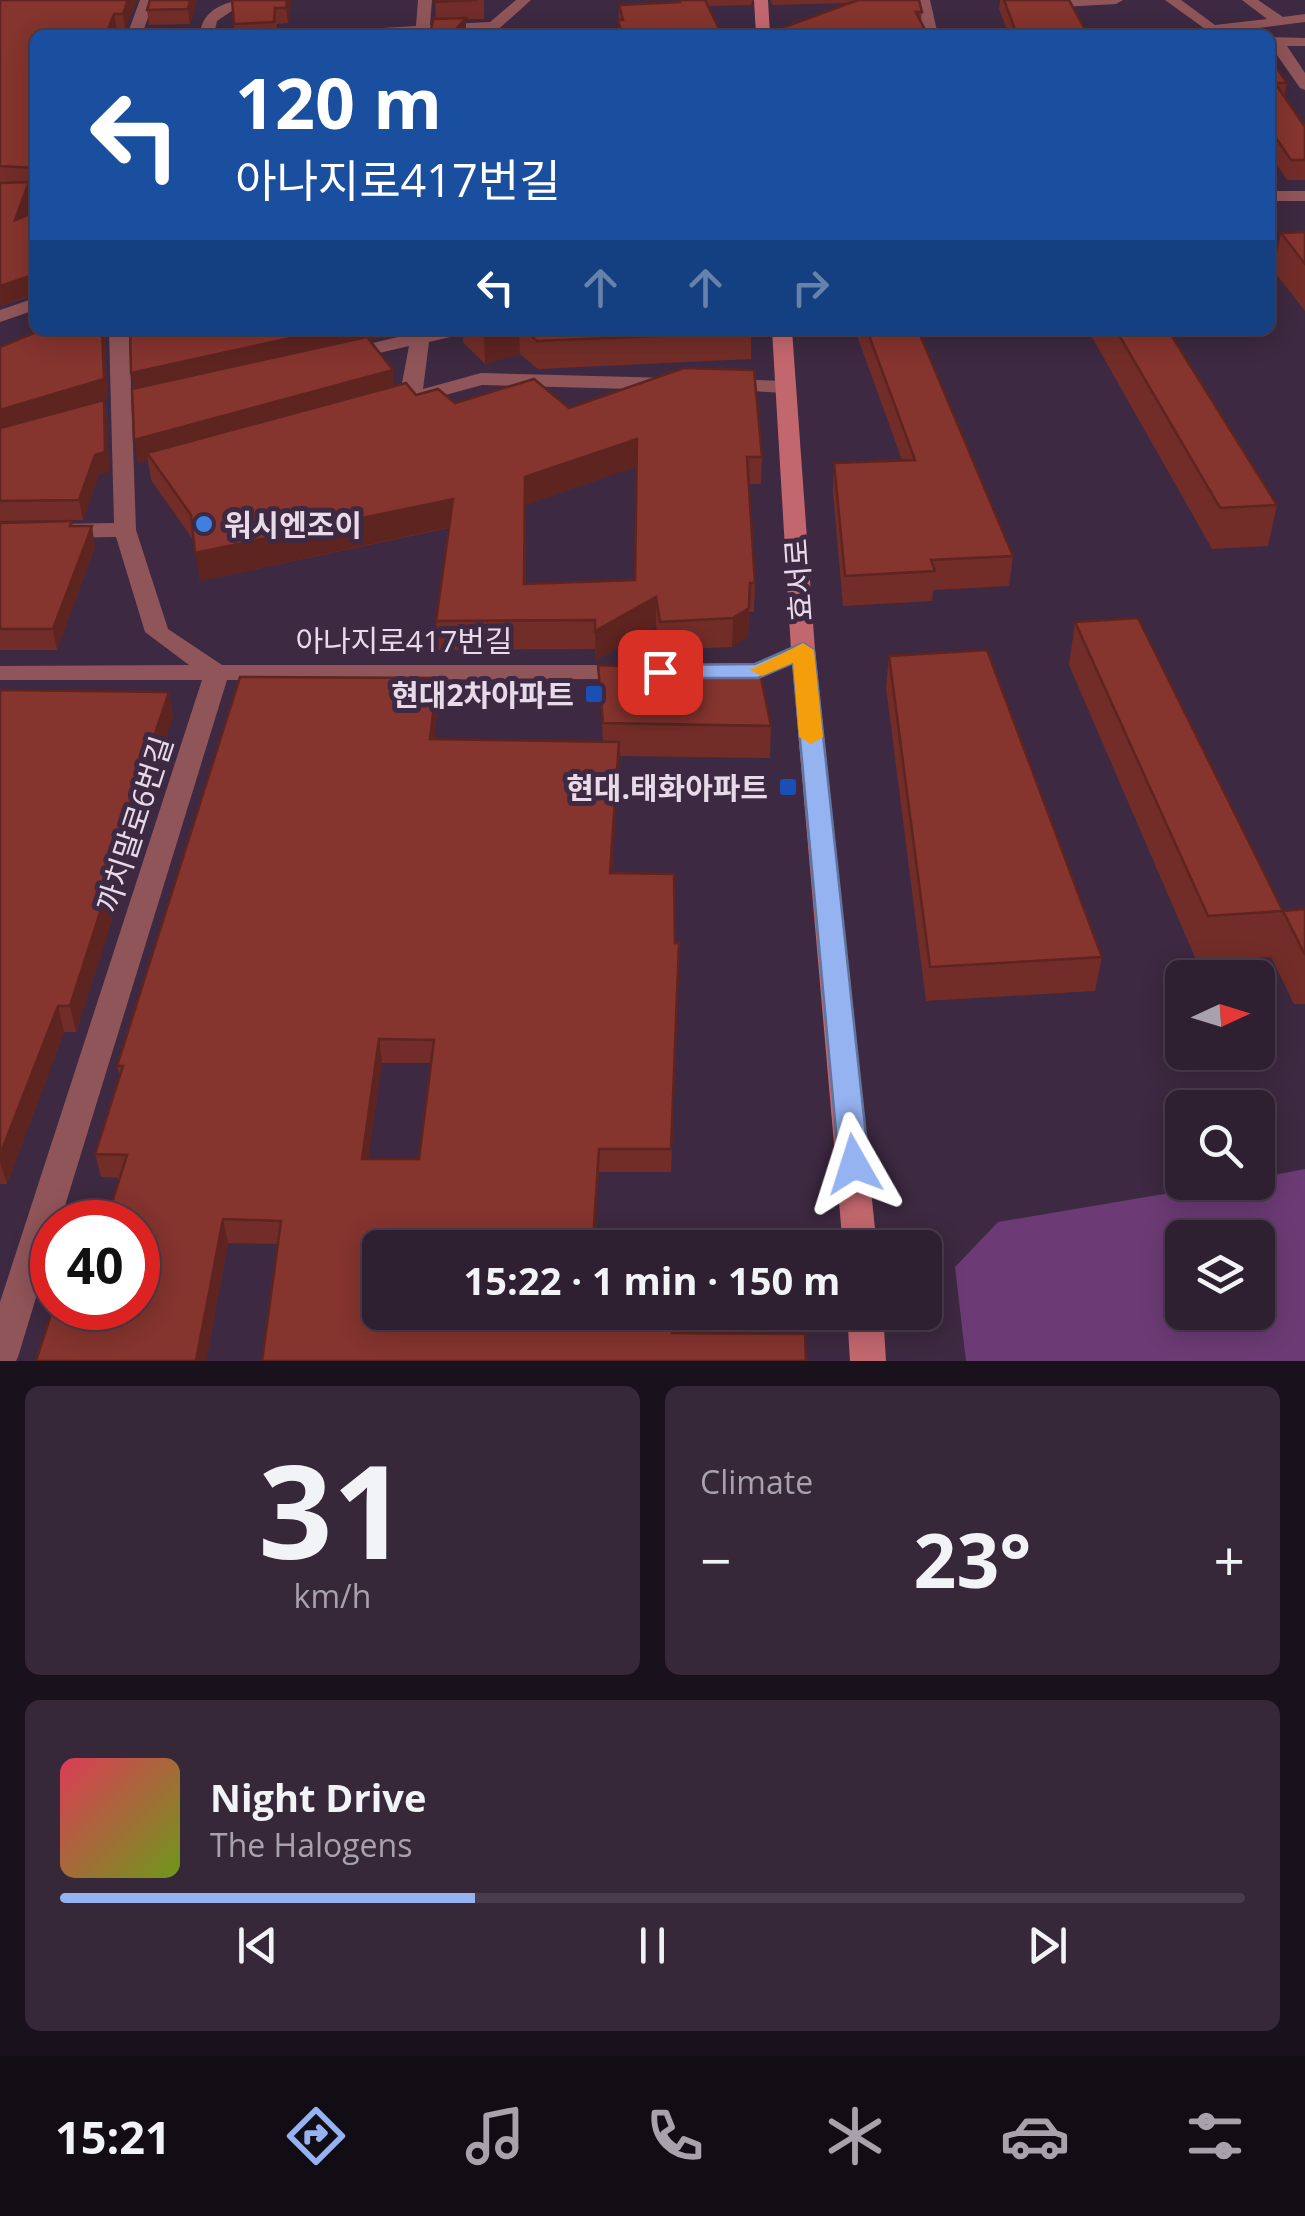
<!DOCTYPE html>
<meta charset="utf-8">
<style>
body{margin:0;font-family:"Open Sans","Noto Sans KR",sans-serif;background:#362739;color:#f1f3f6;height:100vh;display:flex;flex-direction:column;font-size:38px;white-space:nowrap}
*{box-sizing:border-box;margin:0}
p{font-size:32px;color:#a7a2ab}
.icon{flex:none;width:55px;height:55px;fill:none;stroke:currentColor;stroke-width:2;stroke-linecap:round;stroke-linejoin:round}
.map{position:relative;height:1361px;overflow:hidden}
.drawer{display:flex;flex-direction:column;gap:25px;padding:25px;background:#19111b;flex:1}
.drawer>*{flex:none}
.banner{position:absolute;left:30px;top:30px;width:1245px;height:305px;border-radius:15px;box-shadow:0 5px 25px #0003,0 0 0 2px #493d4d;background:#1a4fa0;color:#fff;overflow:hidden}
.needle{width:65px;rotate:86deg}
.tools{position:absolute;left:1165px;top:960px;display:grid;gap:20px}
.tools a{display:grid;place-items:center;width:110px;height:110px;border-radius:15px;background:#2e1f31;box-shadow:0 5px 25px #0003,0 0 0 2px #493d4d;font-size:50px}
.speed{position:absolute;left:30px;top:1200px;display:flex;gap:20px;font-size:50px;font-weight:700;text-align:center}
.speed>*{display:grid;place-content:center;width:130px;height:130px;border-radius:50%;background:#2e1f31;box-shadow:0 5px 25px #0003,0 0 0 2px #493d4d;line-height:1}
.speed .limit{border:15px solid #d22;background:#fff;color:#111}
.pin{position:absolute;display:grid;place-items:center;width:85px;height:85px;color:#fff;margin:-42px;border-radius:20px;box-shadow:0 5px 15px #0006}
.me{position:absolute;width:110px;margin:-55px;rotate:354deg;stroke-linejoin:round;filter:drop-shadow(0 0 8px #0008)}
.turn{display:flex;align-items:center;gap:35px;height:210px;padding:0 40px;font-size:45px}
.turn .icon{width:130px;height:130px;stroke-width:2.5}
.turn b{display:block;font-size:70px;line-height:85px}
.lanes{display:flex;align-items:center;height:95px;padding:0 40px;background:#0003;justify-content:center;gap:50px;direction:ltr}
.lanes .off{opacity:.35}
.big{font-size:75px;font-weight:700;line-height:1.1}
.drawer .card{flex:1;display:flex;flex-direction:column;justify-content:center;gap:15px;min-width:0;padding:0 35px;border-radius:15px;background:#362739}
.drawer .dial{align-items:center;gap:0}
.dial b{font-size:130px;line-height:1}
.song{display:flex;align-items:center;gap:30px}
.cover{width:120px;height:120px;border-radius:15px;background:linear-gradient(135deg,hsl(350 70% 55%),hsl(80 70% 35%))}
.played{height:10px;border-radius:5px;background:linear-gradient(90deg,#95b2f1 35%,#493d4d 35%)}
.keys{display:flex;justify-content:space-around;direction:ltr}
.heat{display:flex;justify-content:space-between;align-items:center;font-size:55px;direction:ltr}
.drawer .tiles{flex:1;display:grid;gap:25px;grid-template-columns:1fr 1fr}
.card:last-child{grid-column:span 2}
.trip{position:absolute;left:362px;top:1230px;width:580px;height:100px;border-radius:15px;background:#2e1f31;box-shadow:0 5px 25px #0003,0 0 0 2px #493d4d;font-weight:700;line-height:100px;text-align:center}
.tabs{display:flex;height:160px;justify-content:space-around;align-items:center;background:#120c14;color:#a7a2ab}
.tabs .icon{width:70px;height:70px}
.tabs .selected{color:#95b2f1}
.tabs b{font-size:45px;color:#f1f3f6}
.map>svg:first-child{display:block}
</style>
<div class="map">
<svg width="1305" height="1361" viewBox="0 0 1305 1361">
<rect width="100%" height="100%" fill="#3d2941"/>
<path fill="#6c3b75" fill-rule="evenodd" d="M1305,1169V1361H966L955,1267L998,1222L1229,1183L1258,1182V1178ZM1182,1238H1258V1312H1182Z"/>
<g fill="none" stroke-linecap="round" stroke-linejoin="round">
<g fill="#905559" fill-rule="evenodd">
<path d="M140,0H154L144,29L201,28C206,8 229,0 248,0L217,21L215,30L223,35H127Z"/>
<polygon points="418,0 432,0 430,25 490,22 516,0 531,0 492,35 476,35 479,31 324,35 331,31 416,26"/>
<polygon points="916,0 930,0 938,35 924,35"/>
<polygon points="1050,0 1123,0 1116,4 1061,7"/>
<polygon points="1165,0 1181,0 1215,25 1267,19 1242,0 1258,0 1283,17 1305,14 1305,22 1212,34"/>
<polygon points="1270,37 1305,38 1305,46 1287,46 1305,73 1305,90 1300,88 1270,45"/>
<polygon points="35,186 35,196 0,197 0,187"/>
<rect x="1270" y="191" width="35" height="10"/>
<polygon points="35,298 35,310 0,322 0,310"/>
<polygon points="109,330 129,330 136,530 168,629 222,665 630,665 642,672 630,679 227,680 60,1222 52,1222 52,1245 18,1357 16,1361 0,1361 0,1302 202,680 0,680 0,666 189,665 145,632 116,537 0,539 0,525 114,523"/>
<polygon points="411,330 466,330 463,334 429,342 423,389 481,373 671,378 681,384 671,390 482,385 409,405 399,399 409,346 345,361 335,355 338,351 411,334"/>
<polygon points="721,379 786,381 796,387 786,393 714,389 714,381"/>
<polygon points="803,643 812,645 815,650 812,655 758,678 690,678 678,671 690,664 754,664"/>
</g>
<g fill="#c3676e" fill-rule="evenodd">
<polygon points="754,0 768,0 770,35 756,35"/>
<polygon points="772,330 792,330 815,650 877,1248 843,1248 791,650"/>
<polygon points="847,1312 883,1312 886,1361 850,1361"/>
</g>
</g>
<g fill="#722d28" fill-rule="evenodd">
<polygon points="0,0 137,0 125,29 35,35 35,185 29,184 32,200 27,215 35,212 35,295 0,306"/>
<polygon points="150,0 197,0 190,24 149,25 147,10"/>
<polygon points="232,0 291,0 288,23 277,24 276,35 235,35"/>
<polygon points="435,0 484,0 484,19 466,19 466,35 430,35 436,19"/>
<polygon points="680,0 753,0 751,5 708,6 722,35 618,35 619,5 680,2"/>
<polygon points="771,0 919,0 922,12 921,21 927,35 771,35 849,3 772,5"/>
<polygon points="1000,0 1069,0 1088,35 1009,35 999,9"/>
<polygon points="1270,58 1287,83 1284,96 1305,127 1305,180 1287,180 1270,154"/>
<polygon points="1305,232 1305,311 1273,270 1281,233"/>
<polygon points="41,330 105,330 107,398 85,405 104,400 107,419 109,472 99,474 83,520 0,521 0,347"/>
<path d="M130,330H394V334L369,340L394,386L416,395L455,403L569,408L762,457L761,484H749L755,583L754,612H749L748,637L732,647L660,650L656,626L596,660L595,649L438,650L436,621L449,528L200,581L194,541L151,480L148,460L138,463ZM637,466L635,580L526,584V505Z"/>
<polygon points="463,330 751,330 751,359 538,369 520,354 485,364 463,342"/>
<polygon points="855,330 918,330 1013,556 1009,586 933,590 932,601 843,606 833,492 834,463 902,460"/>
<polygon points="1088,330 1168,330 1277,505 1268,546 1212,549"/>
<polygon points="72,521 73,526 95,547 57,650 0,650 0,523"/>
<polygon points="1075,622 1283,911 1305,909 1305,1004 1294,1004 1271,957 1197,962 1069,665"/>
<polygon points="889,656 1102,957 1095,991 926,1001 886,687"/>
<path d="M598,665L771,726L770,758L619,756L612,873L675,943L679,966L671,1172H599L266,1344L278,1244L228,1243L206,1361H36L51,1315L48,1306L52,1294V1308H138L120,1178L101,1177L95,1154L120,1077L117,1066L437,678L438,700L434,739L603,742ZM382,1063H431L419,1159H368Z"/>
<polygon points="0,690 169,692 173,716 110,911 112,920 76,1032 64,1032 7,1184 0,1184"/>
</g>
<g fill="#5d2420">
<polygon points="128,0 137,0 125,29 123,14"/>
<polygon points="190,0 197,0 190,24 188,9"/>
<polygon points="287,0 291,0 288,23 286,8"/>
<polygon points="114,14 117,29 115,35 106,35"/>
<polygon points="466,18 466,35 457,35 456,29"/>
<polygon points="29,182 32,200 18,238 15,220"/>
<polygon points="30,276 34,294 0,306 0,286"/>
<polygon points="102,330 105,330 107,398 0,431 0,410"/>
<polygon points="327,330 394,330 394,334 135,391 131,373"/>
<polygon points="506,330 519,330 520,354 485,364 484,336"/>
<polygon points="393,370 395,392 147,453 148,460 138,463 134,440"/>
<polygon points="104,400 107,419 109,472 99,474 83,520 79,500"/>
<polygon points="637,439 637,466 526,505 525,612 525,477"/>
<polygon points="453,499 455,526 200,581 195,553"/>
<polygon points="92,526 95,547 57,650 53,629"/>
<polygon points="656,597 656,626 596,660 595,631"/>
<polygon points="749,608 748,637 732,647 733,618"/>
<polygon points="437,678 438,700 432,761 430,739"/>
<polygon points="169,692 173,716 110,911 112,920 76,1032 70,1006 101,894"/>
<polygon points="619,742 620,764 610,896 610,873"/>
<polygon points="58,1006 64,1032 7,1184 0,1162 0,1155"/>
<polygon points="379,1039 382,1063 365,1183 362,1159"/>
<polygon points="599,1149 599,1172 595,1248 593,1248"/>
<polygon points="223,1219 228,1243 206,1361 196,1361"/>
</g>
<g fill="#85342e" stroke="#5d2420" stroke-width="2.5" fill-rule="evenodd">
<polygon points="0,0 128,0 123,14 114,14 106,35 35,35 35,168 0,166"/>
<polygon points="150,0 190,0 188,9 147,10"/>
<polygon points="232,0 287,0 286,8 275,8 274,22 234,24"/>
<polygon points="435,0 477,0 434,2"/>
<polygon points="680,0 705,0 722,35 622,35 618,20 623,20 619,5 680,2"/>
<polygon points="858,0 919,0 922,12 916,12 927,34 867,33 837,35 771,35 771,32"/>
<polygon points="1004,0 1069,0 1088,35 1017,35"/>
<polygon points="466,18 456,29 458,35 430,35 433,19"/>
<polygon points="1270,58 1287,83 1275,83 1305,127 1305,160 1291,160 1274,135 1270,135"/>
<polygon points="29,182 15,220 35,212 35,280 30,276 0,286 0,183"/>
<polygon points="1305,232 1305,264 1281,233"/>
<polygon points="41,330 102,330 104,379 0,410 0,347"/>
<polygon points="130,330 327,330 131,373"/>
<polygon points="477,330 506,330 484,336"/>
<polygon points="524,330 751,330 751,332 537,341"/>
<polygon points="867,330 918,330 1013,556 931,560 935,571 845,576 834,463 915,460"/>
<polygon points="1116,330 1168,330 1277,505 1220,508"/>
<polygon points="367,337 393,370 134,440 132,389"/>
<path d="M684,368L754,370L762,457H747L755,583H750L749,608L733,618L660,622L656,597L595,631V620L436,621L453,499L195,553L191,515L147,453L406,383L416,395L438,389L455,403L534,379L569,408ZM637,439L635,580L524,584L525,477Z"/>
<polygon points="104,400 105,452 95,455 79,500 0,501 0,428"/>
<polygon points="72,521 70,526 92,526 53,629 0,629 0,523"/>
<polygon points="1138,618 1283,911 1208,916 1075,622"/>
<polygon points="987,650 1102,957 930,967 889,656"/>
<polygon points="598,665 760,673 771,726 603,723"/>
<path d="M240,677L437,678L430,739L619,742L610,873L674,874L675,943H679L671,1149H599L593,1240L673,1241V1248H380V1312H672V1333L805,1334L806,1361H262L281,1221L223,1219L196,1361H36L53,1308H138V1222H106L127,1155L95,1154L123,1066H117ZM379,1039L434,1040L419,1159H362Z"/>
<polygon points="0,690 169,692 101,894 106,894 70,1006 58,1006 0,1155"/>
<polygon points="1305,909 1305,955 1283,911"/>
</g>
<polygon fill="#95b2f1" stroke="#61749d" stroke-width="2.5" points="803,643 814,650 869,1164 865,1172 854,1175 843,1172 839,1164 793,663 758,678 660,678 648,672 660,665 755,664"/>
<polygon fill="#f59e0b" points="803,643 814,650 823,737 811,744 799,737 793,663 762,676 750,670"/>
<circle fill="#3f7fe0" stroke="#3d2941" stroke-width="4" cx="204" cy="524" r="10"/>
<g fill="#1a4fb4" stroke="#3d2941" stroke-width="4">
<rect x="584" y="684" width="20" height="20" rx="5"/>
<rect x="778" y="777" width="20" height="20" rx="5"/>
</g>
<g text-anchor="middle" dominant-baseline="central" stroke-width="10" stroke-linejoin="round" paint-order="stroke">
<g font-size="30" font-weight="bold" fill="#e7dbea" stroke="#3d2941" text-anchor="end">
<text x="224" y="524" text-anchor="start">워시엔조이</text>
<text x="574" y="694">현대2차아파트</text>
<text x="768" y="787">현대.태화아파트</text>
</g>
<g font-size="30" fill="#e7dbea" stroke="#3d2941">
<text transform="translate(798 580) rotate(-94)">효서로</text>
<text x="404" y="640">아나지로417번길</text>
<text transform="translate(134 824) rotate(-72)">까치말로6번길</text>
</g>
</g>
</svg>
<div class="tools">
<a><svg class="needle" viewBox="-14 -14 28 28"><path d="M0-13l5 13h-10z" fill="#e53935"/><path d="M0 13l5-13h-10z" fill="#a7a2ab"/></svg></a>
<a><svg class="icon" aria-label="search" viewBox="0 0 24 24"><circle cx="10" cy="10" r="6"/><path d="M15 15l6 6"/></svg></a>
<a><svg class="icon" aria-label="layers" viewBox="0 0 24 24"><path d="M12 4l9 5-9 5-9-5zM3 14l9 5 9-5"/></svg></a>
</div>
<div class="speed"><div class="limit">40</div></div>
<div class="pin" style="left:660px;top:672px;background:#d93025"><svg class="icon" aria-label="arrive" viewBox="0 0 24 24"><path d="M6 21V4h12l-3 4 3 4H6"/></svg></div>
<svg class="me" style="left:854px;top:1164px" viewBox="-20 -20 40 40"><path d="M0-17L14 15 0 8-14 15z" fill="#95b2f1" stroke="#fff" stroke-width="4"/></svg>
<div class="trip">15:22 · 1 min · 150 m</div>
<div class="banner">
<div class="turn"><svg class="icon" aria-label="left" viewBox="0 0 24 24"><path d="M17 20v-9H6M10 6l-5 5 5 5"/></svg><div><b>120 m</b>아나지로417번길</div></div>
<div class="lanes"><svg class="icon" aria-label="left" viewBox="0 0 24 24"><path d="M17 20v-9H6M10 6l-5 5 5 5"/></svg><svg class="icon off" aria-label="ahead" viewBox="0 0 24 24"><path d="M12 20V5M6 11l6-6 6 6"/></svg><svg class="icon off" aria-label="ahead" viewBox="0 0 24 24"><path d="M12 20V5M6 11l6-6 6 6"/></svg><svg class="icon off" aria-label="right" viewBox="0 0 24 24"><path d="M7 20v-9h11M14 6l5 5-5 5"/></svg></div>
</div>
</div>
<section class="drawer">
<div class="tiles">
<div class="card dial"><b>31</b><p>km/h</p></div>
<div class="card"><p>Climate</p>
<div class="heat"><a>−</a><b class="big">23°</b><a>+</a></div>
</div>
<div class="card">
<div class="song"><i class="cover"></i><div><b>Night Drive</b><p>The Halogens</p></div></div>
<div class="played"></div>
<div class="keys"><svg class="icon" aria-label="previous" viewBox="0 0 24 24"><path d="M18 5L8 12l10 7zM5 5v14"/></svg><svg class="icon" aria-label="pause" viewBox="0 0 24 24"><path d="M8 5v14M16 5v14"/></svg><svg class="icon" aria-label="next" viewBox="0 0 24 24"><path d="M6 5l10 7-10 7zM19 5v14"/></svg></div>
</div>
</div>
</section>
<nav class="tabs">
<b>15:21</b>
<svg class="icon selected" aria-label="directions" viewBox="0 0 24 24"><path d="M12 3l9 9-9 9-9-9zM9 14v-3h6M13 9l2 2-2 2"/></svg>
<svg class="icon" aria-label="music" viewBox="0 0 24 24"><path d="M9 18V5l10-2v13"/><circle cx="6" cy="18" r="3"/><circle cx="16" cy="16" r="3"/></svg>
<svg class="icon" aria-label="phone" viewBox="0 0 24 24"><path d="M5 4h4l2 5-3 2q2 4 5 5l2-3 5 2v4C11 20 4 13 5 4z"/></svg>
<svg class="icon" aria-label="climate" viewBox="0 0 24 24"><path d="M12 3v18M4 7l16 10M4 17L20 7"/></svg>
<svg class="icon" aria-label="car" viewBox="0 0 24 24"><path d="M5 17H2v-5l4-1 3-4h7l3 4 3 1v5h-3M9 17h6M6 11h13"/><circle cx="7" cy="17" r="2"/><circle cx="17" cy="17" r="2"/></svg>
<svg class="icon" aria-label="filters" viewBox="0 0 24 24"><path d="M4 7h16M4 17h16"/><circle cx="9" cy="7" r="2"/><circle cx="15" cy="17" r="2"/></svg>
</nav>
